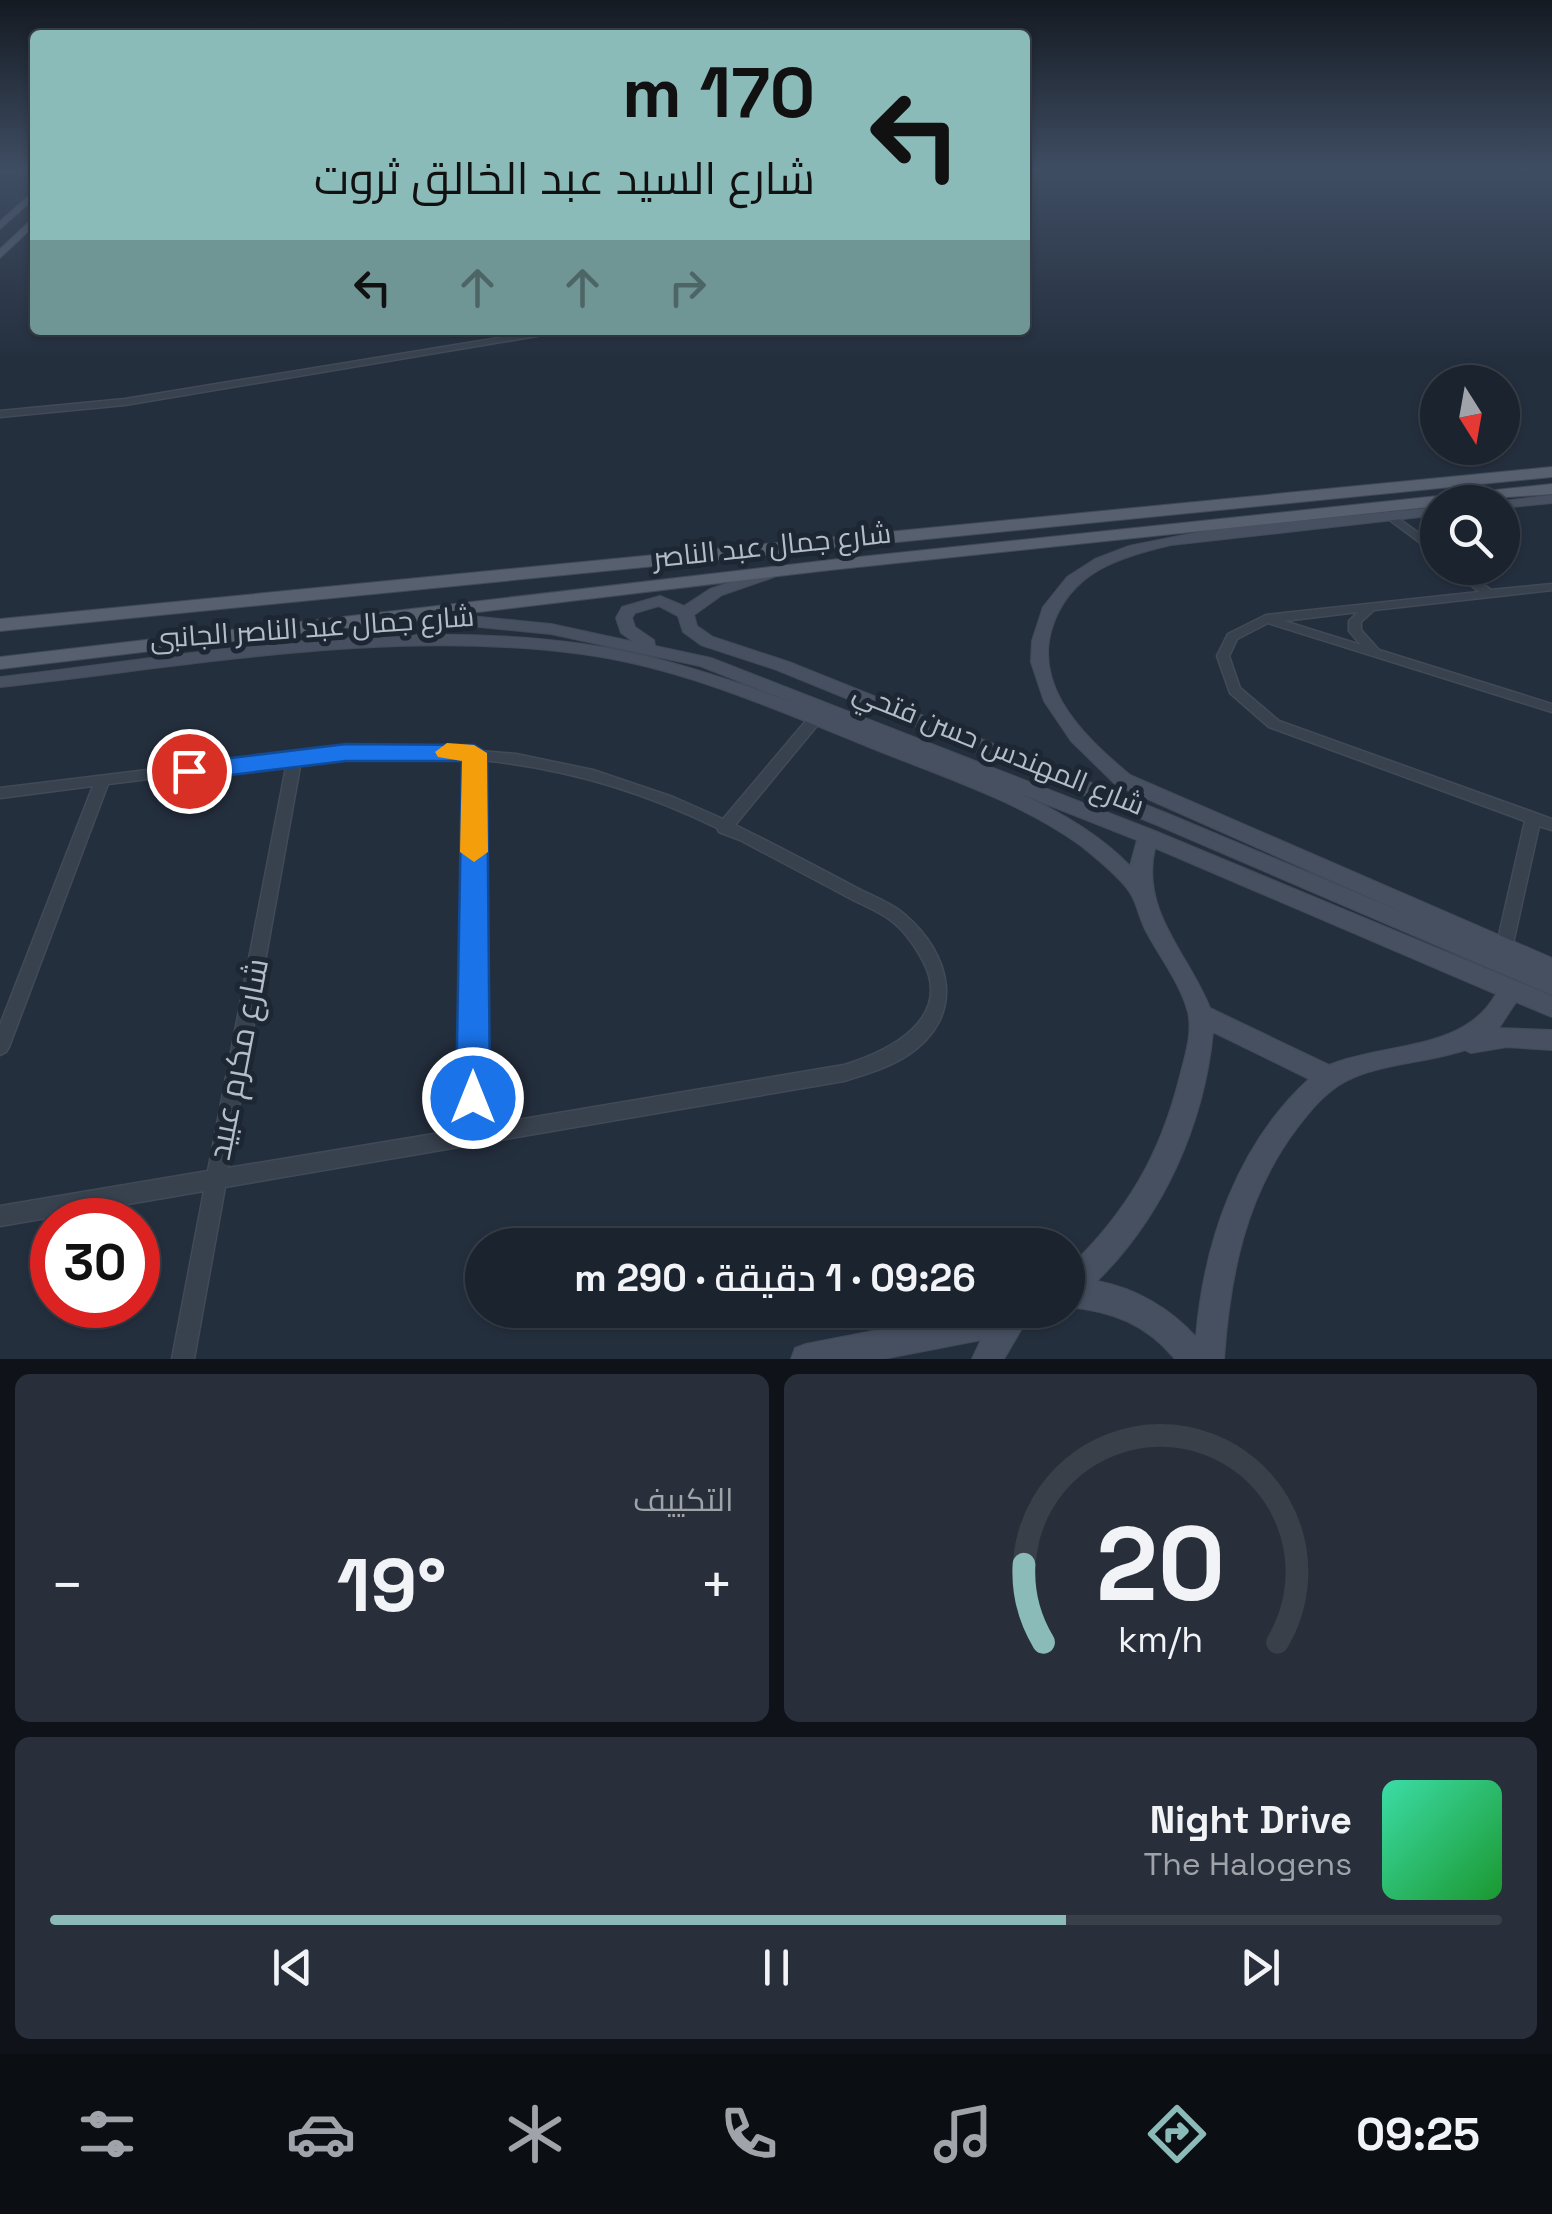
<!DOCTYPE html>
<html lang="ar">
<meta charset="utf-8">
<style>
body{margin:0;font-family:"Space Grotesk",Cairo,sans-serif;background:#282f3a;color:#f1f3f6;direction:rtl;height:100vh;display:flex;flex-direction:column;font-size:38px;white-space:nowrap}
*{box-sizing:border-box;margin:0}
p{font-size:32px;color:#a0a4aa}
.icon{flex:none;width:55px;height:55px;fill:none;stroke:currentColor;stroke-width:2;stroke-linecap:round;stroke-linejoin:round}
.map{position:relative;height:1359px;overflow:hidden;direction:ltr}
.side{display:flex;flex-direction:column;gap:15px;padding:15px;background:#0f1319;flex:1}
.side>*{flex:none}
.hud{position:absolute;left:30px;top:30px;width:1000px;height:305px;border-radius:10px;box-shadow:0 2px 8px #0004,0 0 0 2px #39404a;direction:rtl;background:#8bbbb9;color:#111;overflow:hidden}
.needle{width:65px;rotate:169deg}
.buttons{position:absolute;left:1420px;top:365px;display:grid;gap:20px}
.buttons a{display:grid;place-items:center;width:100px;height:100px;border-radius:50%;background:#1b232e;box-shadow:0 2px 8px #0004,0 0 0 2px #39404a;font-size:50px}
.speed{position:absolute;left:30px;top:1198px;display:flex;gap:20px;font-size:50px;font-weight:700;text-align:center}
.speed>*{display:grid;place-content:center;width:130px;height:130px;border-radius:50%;background:#1b232e;box-shadow:0 2px 8px #0004,0 0 0 2px #39404a;line-height:1}
.speed .limit{border:15px solid #d22;background:#fff;color:#111}
.pin{position:absolute;display:grid;place-items:center;width:85px;height:85px;color:#fff;margin:-42px;border:5px solid #fff;border-radius:50%;box-shadow:0 2px 10px #0007}
.me{position:absolute;width:110px;margin:-55px;rotate:0deg;stroke-linejoin:round;filter:drop-shadow(0 0 8px #0008)}
.turn{display:flex;align-items:center;gap:35px;height:210px;padding:0 50px;font-size:45px}
.turn .icon{width:130px;height:130px;stroke-width:2.5}
.turn b{display:block;font-size:70px;line-height:85px}
.lanes{display:flex;align-items:center;height:95px;padding:0 50px;background:#0003;justify-content:center;gap:50px;direction:ltr}
.lanes .off{opacity:.35}
.big{font-size:75px;font-weight:600;line-height:1.1}
.side .widget{flex:1;display:flex;flex-direction:column;justify-content:center;gap:15px;min-width:0;padding:0 35px;border-radius:15px;background:#282f3a}
.side .dial{align-items:center;gap:0}
.dial svg{height:260px;overflow:visible;fill:none;stroke:#39404a;stroke-width:7;stroke-linecap:round;text-anchor:middle}
.dial text{fill:#f1f3f6;stroke:none}
.song{display:flex;align-items:center;gap:30px}
.cover{width:120px;height:120px;border-radius:15px;background:linear-gradient(135deg,hsl(160 70% 55%),hsl(130 70% 35%))}
.played{height:10px;border-radius:5px;background:linear-gradient(90deg,#8bbbb9 70%,#39404a 70%)}
.keys{display:flex;justify-content:space-around;direction:ltr}
.heat{display:flex;justify-content:space-between;align-items:center;font-size:55px;direction:ltr}
.side .tiles{flex:1;display:grid;gap:15px;grid-template-columns:1fr 1fr}
.widget:last-child{grid-column:span 2}
.trip{position:absolute;left:465px;top:1228px;width:620px;height:100px;border-radius:50px;background:#1b232e;box-shadow:0 2px 8px #0004,0 0 0 2px #39404a;font-weight:600;line-height:100px;text-align:center;direction:rtl}
.menu{display:flex;height:160px;justify-content:space-around;align-items:center;background:#0b0e12;color:#a0a4aa}
.menu .icon{width:70px;height:70px}
.menu .on{color:#8bbbb9}
.menu b{font-size:45px;color:#f1f3f6}
.map>svg:first-child{display:block}
</style>
<div class="map">
<svg width="1552" height="1359" viewBox="0 0 1552 1359">
<rect width="100%" height="100%" fill="#242f3e"/>
<g fill="none" stroke-linecap="round" stroke-linejoin="round">
<g stroke="#414a57" stroke-width="3">
<g id="street">
<polygon points="547,330 565,330 561,332 125,405 0,417 0,411 125,399"/>
<polygon points="1391,513 1438,547 1438,556 1387,518 1386,516"/>
<path d="M1451,568H1462L1491,590L1552,584V590L1374,610L1361,622V630L1379,650L1552,704V712L1268,623L1237,639L1229,656L1240,688L1279,721L1552,819V830L1539,826L1512,948L1510,953L1504,954L1498,953L1496,948L1525,821L1269,727L1230,693L1217,656L1228,634L1266,615L1479,592ZM1358,612L1349,621V631L1361,645L1284,621Z"/>
<path d="M815,715L822,719L820,722L735,825C776,845 817,867 857,888C872,896 892,903 904,914C952,955 966,1016 908,1055C888,1068 866,1074 844,1081L225,1187L194,1359H172L204,1191L0,1226V1206L208,1171L287,762L108,784L9,1047L6,1052L0,1055V1025L93,786L0,798V788L294,752L369,748H443L469,750L474,749L480,751L516,754L593,770L673,797L723,819L810,716ZM369,756L467,759L464,1129L228,1168L301,761ZM481,760C564,768 642,791 717,828L719,832L740,840C774,858 808,876 842,894C857,903 875,909 889,919C903,929 915,946 923,961C954,1019 889,1051 844,1065L482,1126Z"/>
</g>
</g>
<g stroke="#414a57" stroke-width="2">
<g id="secondary">
<polygon points="0,170 35,170 35,172 0,173"/>
<polygon points="1552,495 1552,503 1502,508 1502,502 1496,502"/>
<path d="M1438,507V515L1171,545C1119,557 1070,572 1052,628C1044,653 1049,679 1062,702C1079,731 1105,754 1130,775L1552,958V995L1157,825L777,670L701,645L683,632L678,616L659,606L635,613L632,618L635,627L654,640L655,646L711,658L1155,831L1552,996V1017L1516,1002L1499,1028L1552,1030V1050L1507,1047L1471,1053L1465,1050C1427,1063 1382,1063 1346,1081C1326,1091 1310,1111 1297,1128C1245,1197 1230,1275 1224,1359H1175C1146,1324 1112,1311 1068,1307V1269C1127,1212 1160,1156 1180,1076C1185,1056 1193,1033 1188,1012C1180,983 1161,959 1147,933C1140,921 1138,907 1132,896C1124,880 1095,857 1080,845C1014,798 934,774 859,743C770,707 679,667 582,654C389,628 192,666 0,687V677C192,655 390,617 583,644C660,655 736,681 809,709L700,666L551,634L409,620L401,615L409,610L551,624L634,642L621,633L616,618L622,607L660,596L684,606L710,589L769,569L774,571L777,574L774,577L722,595L694,615L697,626L713,637L789,662L1171,815L1409,915L1116,785L1071,741L1044,701L1031,662L1032,641L1043,607L1067,577L1095,559L1129,546L1209,530ZM1018,793L1137,840L1130,866C1099,834 1059,811 1018,793ZM1155,848L1496,994C1464,1052 1384,1042 1329,1065L1210,1008C1188,953 1140,911 1155,848ZM1213,1032L1309,1079C1237,1145 1204,1242 1196,1337C1170,1308 1135,1288 1097,1281C1163,1216 1204,1125 1213,1032Z"/>
<polygon points="980,1310 1037,1310 1032,1320 1021,1330 1004,1359 972,1359 981,1340 883,1359 791,1359 795,1348 806,1344"/>
</g>
</g>
<g stroke="#414a57" stroke-width="2">
<g id="primary">
<polygon points="35,190 35,198 0,229 0,221"/>
<polygon points="35,216 35,225 0,258 0,249"/>
<polygon points="1552,467 1552,477 0,631 0,619"/>
<polygon points="1552,484 1552,494 1438,502 1438,506 830,570 0,669 0,657 830,560"/>
</g>
</g>
<use href="#street" fill="#38414e" fill-rule="evenodd"/>
<use href="#secondary" fill="#465061" fill-rule="evenodd"/>
<use href="#primary" fill="#56606e" fill-rule="evenodd"/>
</g>
<linearGradient id="sky" x2="0" y2="1"><stop stop-color="#141a22"/><stop offset="0.47" stop-color="#3f4d63"/><stop offset="1" stop-color="#3f4d63" stop-opacity="0"/></linearGradient>
<rect width="1552" height="360" fill="url(#sky)"/>
<polygon fill="#1a73e8" stroke="#114b97" stroke-width="2.5" points="346,744 474,745 487,753 490,1098 485,1108 473,1112 461,1108 456,1098 462,761 346,761 189,780 176,771 189,763"/>
<polygon fill="#f59e0b" points="447,743 474,745 487,753 488,852 474,862 460,852 462,761 438,757 435,752"/>
<g text-anchor="middle" dominant-baseline="central" stroke-width="10" stroke-linejoin="round" paint-order="stroke">
<g font-size="28" fill="#b4bcc9" stroke="#1d2633">
<text transform="translate(772 545) rotate(-6)">شارع جمال عبد الناصر</text>
<text transform="translate(312 627) rotate(-4)">شارع جمال عبد الناصر الجانبى</text>
<text transform="translate(999 748) rotate(22)">شارع المهندس حسن فتحي</text>
</g>
<g font-size="32" fill="#b4bcc9" stroke="#1d2633">
<text transform="translate(238 1059) rotate(-79)">شارع مكرم عبيد</text>
</g>
</g>
</svg>
<div class="buttons">
<a><svg class="needle" viewBox="-14 -14 28 28"><path d="M0-13l5 13h-10z" fill="#e53935"/><path d="M0 13l5-13h-10z" fill="#a0a4aa"/></svg></a>
<a><svg class="icon" aria-label="search" viewBox="0 0 24 24"><circle cx="10" cy="10" r="6"/><path d="M15 15l6 6"/></svg></a>
</div>
<div class="speed"><div class="limit">30</div></div>
<div class="pin" style="left:189px;top:771px;background:#d93025"><svg class="icon" aria-label="arrive" viewBox="0 0 24 24"><path d="M6 21V4h12l-3 4 3 4H6"/></svg></div>
<svg class="me" style="left:473px;top:1098px" viewBox="-20 -20 40 40"><circle r="17" fill="#1a73e8" stroke="#fff" stroke-width="3"/><path d="M0-11L8 9 0 5-8 9z" fill="#fff"/></svg>
<div class="trip">09:26 · 1 دقيقة · 290 m</div>
<div class="hud">
<div class="turn"><svg class="icon" aria-label="left" viewBox="0 0 24 24"><path d="M17 20v-9H6M10 6l-5 5 5 5"/></svg><div><b>170 m</b>شارع السيد عبد الخالق ثروت</div></div>
<div class="lanes"><svg class="icon" aria-label="left" viewBox="0 0 24 24"><path d="M17 20v-9H6M10 6l-5 5 5 5"/></svg><svg class="icon off" aria-label="ahead" viewBox="0 0 24 24"><path d="M12 20V5M6 11l6-6 6 6"/></svg><svg class="icon off" aria-label="ahead" viewBox="0 0 24 24"><path d="M12 20V5M6 11l6-6 6 6"/></svg><svg class="icon off" aria-label="right" viewBox="0 0 24 24"><path d="M7 20v-9h11M14 6l5 5-5 5"/></svg></div>
</div>
</div>
<section class="side">
<div class="tiles">
<div class="widget dial"><svg viewBox="0 0 100 80">
<path d="M14 69A42 42 0 1 1 86 69"/>
<path d="M14 69A42 42 0 0 1 8 45" stroke="#8bbbb9"/>
<text x="50" y="56" font-size="32" font-weight="700">20</text>
<text x="50" y="72" font-size="11">km/h</text>
</svg></div>
<div class="widget"><p>التكييف</p>
<div class="heat"><a>−</a><b class="big">19°</b><a>+</a></div>
</div>
<div class="widget">
<div class="song"><i class="cover"></i><div><b>Night Drive</b><p>The Halogens</p></div></div>
<div class="played"></div>
<div class="keys"><svg class="icon" aria-label="previous" viewBox="0 0 24 24"><path d="M18 5L8 12l10 7zM5 5v14"/></svg><svg class="icon" aria-label="pause" viewBox="0 0 24 24"><path d="M8 5v14M16 5v14"/></svg><svg class="icon" aria-label="next" viewBox="0 0 24 24"><path d="M6 5l10 7-10 7zM19 5v14"/></svg></div>
</div>
</div>
</section>
<nav class="menu">
<b>09:25</b>
<svg class="icon on" aria-label="directions" viewBox="0 0 24 24"><path d="M12 3l9 9-9 9-9-9zM9 14v-3h6M13 9l2 2-2 2"/></svg>
<svg class="icon" aria-label="music" viewBox="0 0 24 24"><path d="M9 18V5l10-2v13"/><circle cx="6" cy="18" r="3"/><circle cx="16" cy="16" r="3"/></svg>
<svg class="icon" aria-label="phone" viewBox="0 0 24 24"><path d="M5 4h4l2 5-3 2q2 4 5 5l2-3 5 2v4C11 20 4 13 5 4z"/></svg>
<svg class="icon" aria-label="climate" viewBox="0 0 24 24"><path d="M12 3v18M4 7l16 10M4 17L20 7"/></svg>
<svg class="icon" aria-label="car" viewBox="0 0 24 24"><path d="M5 17H2v-5l4-1 3-4h7l3 4 3 1v5h-3M9 17h6M6 11h13"/><circle cx="7" cy="17" r="2"/><circle cx="17" cy="17" r="2"/></svg>
<svg class="icon" aria-label="filters" viewBox="0 0 24 24"><path d="M4 7h16M4 17h16"/><circle cx="9" cy="7" r="2"/><circle cx="15" cy="17" r="2"/></svg>
</nav>
